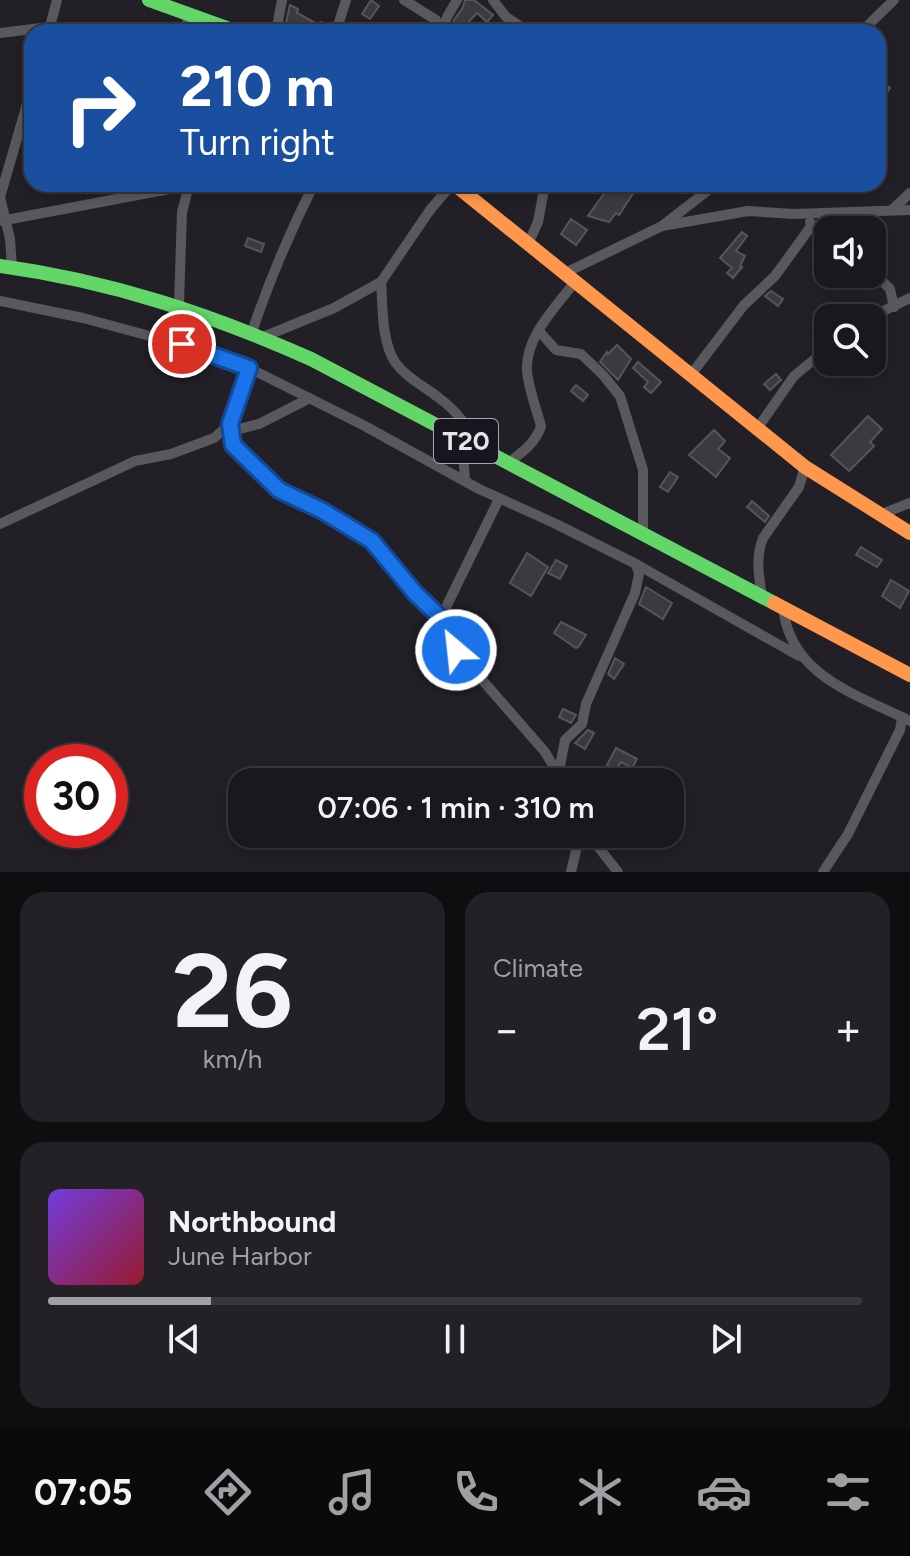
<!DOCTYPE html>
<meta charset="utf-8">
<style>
body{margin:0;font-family:Figtree,sans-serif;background:#232125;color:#f1f3f6;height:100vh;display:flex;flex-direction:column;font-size:30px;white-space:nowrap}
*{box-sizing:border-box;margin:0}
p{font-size:26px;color:#9fa0a3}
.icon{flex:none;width:44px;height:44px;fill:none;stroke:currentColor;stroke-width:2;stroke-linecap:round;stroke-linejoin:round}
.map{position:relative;height:872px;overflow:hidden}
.sheet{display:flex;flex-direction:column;gap:20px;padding:20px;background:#0e0d0f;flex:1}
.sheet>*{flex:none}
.guide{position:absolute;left:24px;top:24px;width:862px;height:168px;border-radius:24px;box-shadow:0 4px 12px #0003,0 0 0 2px #38373b;background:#1a4fa0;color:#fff;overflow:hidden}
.fabs{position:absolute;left:814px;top:216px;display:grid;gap:16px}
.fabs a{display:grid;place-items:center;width:72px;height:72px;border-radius:16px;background:#1a181c;box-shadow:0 4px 12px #0003,0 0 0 2px #38373b;font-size:40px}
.speed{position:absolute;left:24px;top:744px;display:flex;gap:16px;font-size:40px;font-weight:700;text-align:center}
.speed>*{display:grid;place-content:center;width:104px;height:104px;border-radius:50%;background:#1a181c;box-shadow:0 4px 12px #0003,0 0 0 2px #38373b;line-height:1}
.speed .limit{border:12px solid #d22;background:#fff;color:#111}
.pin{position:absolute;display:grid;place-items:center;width:68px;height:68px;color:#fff;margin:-34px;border:4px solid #fff;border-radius:50%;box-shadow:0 2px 8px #0007}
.me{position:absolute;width:88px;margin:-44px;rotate:332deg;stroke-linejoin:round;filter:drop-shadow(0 0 6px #0008)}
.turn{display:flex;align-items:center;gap:28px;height:168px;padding:0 24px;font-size:36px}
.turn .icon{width:104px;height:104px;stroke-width:2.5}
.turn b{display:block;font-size:56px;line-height:68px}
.big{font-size:60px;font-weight:600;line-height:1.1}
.sheet .tile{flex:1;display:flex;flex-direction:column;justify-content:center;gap:12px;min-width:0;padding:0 28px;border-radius:24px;background:#232125}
.sheet .dial{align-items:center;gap:0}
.dial b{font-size:104px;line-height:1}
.song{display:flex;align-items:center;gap:24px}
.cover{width:96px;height:96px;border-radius:12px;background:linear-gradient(135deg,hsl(260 70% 55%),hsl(350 70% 35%))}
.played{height:8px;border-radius:4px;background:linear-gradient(90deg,#a19fa5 20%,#38373b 20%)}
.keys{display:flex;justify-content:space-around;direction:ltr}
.heat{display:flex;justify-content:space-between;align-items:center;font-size:44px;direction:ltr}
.sheet .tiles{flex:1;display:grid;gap:20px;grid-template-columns:1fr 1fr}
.tile:last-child{grid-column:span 2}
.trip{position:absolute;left:228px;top:768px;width:456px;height:80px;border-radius:24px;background:#1a181c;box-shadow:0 4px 12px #0003,0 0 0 2px #38373b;font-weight:600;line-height:80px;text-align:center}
.dock{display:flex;height:128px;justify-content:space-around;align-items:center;background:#0a0a0b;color:#9fa0a3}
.dock .icon{width:56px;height:56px}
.dock .selected{color:#a19fa5}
.dock b{font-size:36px;color:#f1f3f6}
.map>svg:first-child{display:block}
</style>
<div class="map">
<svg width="910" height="872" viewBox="0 0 910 872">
<rect width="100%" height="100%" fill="#222026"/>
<g fill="#3b3a3f" stroke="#56555a" stroke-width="2">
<polygon points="371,0 379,6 370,19 362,14"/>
<polygon points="465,0 474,0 493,15 487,22 477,13 459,32 454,32 451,30 454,20 462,9"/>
<polygon points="290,5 298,9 297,13 319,25 321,22 329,27 328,32 298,32 300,29 286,23"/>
<polygon points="882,82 890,88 878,105 878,88"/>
<polygon points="611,184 624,184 634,192 619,215 616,213 609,222 588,216"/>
<polygon points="571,219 587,230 576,245 561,234"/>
<polygon points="742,232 747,236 736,251 745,256 740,266 742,267 733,278 727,273 732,268 720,258"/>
<polygon points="248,238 264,244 261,252 245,246"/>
<polygon points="771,291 783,299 778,306 765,296"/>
<polygon points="617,345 631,359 618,380 600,362 607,352 608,354"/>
<polygon points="638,362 661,382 651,393 644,387 648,382 633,368"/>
<polygon points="776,374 781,380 770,390 764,384"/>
<polygon points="576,385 588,395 583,401 571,391"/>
<polygon points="868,416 882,429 870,442 874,446 849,471 831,455"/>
<polygon points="714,430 725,441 718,449 730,458 716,477 689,455"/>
<polygon points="670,472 678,477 668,492 660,487"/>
<polygon points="752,501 769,516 765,522 747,507"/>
<polygon points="861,547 882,560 877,567 856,555"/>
<polygon points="527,553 548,567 531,596 510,583"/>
<polygon points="556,560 567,566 560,579 548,573"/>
<polygon points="891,580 909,591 900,608 882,596"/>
<polygon points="646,587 672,603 663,619 639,604"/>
<polygon points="561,622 586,635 579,646 576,648 554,633"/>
<polygon points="615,658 624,664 614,679 608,674"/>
<polygon points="563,709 576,715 571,723 559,717"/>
<polygon points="588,730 594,733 585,749 575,743"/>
<polygon points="616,748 637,759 632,768 621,762 616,770 607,765"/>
</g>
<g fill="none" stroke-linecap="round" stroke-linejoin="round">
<g stroke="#59585d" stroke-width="10">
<polyline points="404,0 436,20 441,32"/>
<polyline points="493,0 506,17 529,32"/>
<polyline points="49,30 57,0"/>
<polyline points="184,32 190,14"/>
<polyline points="276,32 282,0"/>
<polyline points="336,32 346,0"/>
<polyline points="442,32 447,17 457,0"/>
<polyline points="861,32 894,0"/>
<polyline points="0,33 49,27"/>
<polyline points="892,210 910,193"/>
<polyline points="0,221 196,184"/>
<polyline points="810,222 828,246"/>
<polyline points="662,226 748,211 794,214 910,210"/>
<polyline points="528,244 538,222 545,184"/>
<polyline points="12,268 10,239 0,197 32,87"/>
<polyline points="872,271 890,289 894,307"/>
<polyline points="563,274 662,226 716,184"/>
<path d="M381,282C383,307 381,340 395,362C406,378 424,386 439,398C457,411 468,427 479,446"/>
<polyline points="0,301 83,318 198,349 249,368 363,425 479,489 554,523 636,564 799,656"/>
<polyline points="179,304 182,212 189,185"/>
<polyline points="869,318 910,298"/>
<polyline points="539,331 556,350 581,354 603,375 620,396 643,470 643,534"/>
<path d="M252,332C269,281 290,232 314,184"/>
<polyline points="263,337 334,308 381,282 430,210 452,184"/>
<polyline points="690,376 744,305 775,276 812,225"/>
<polyline points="230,424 233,445 271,483 372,541 415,593 442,619"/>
<polyline points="757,429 794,376 828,348"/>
<polyline points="231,431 259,424 310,398"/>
<polyline points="462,439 465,481"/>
<path d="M508,463C521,453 536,443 541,426C536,408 529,390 527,371C525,337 555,308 574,283"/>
<polyline points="499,499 448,603 442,619 445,631 456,650 545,752 563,782"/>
<polyline points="879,515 910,503"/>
<polyline points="0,524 135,461 171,454 214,438 230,424 234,415 249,368"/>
<path d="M762,597C759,576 755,559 763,538L799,487L805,467"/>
<path d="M783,607C790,676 856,694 910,721"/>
<polyline points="559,771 565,740 582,724 586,704 635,593 639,574 636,564"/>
<polyline points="597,782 603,772"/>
<polyline points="588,834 618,872"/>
<polyline points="571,872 578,842 577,834"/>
<polyline points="823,872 848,834 900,730 902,717"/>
</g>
<g stroke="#63d668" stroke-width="14">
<polyline points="149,0 238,32"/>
<path d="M0,266C110,281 210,314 311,359L774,603"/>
</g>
<g stroke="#ff974d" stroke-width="14">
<polyline points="454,184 805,467 910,533"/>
<polyline points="774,603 910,675"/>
</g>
</g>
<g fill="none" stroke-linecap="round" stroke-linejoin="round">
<g stroke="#114b97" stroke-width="20">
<polyline id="route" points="182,344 249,368 230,424 233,445 279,490 323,511 372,541 415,593 442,619 445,631 456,650"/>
</g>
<use href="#route" stroke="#1a73e8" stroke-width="14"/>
</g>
<g text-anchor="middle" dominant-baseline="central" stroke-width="8" stroke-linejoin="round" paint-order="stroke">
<rect fill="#17151e" stroke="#a7a6ad" stroke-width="2" x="434" y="419" width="64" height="44" rx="6"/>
<g font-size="26" font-weight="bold" fill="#e5e4ea">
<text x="466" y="441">T20</text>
</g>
</g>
</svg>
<div class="fabs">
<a><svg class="icon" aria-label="sound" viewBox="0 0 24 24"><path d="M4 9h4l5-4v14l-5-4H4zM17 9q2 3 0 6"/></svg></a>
<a><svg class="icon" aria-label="search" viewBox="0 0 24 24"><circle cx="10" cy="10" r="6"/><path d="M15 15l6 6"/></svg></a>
</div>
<div class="speed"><div class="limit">30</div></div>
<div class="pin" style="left:182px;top:344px;background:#d93025"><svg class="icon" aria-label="arrive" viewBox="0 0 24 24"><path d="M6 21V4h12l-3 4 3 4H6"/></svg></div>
<svg class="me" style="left:456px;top:650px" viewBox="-20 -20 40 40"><circle r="17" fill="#1a73e8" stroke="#fff" stroke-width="3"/><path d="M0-11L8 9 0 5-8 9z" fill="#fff"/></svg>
<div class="trip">07:06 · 1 min · 310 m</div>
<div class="guide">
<div class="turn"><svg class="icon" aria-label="right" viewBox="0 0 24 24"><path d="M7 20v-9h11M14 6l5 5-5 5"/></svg><div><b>210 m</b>Turn right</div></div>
</div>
</div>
<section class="sheet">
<div class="tiles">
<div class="tile dial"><b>26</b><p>km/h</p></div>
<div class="tile"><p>Climate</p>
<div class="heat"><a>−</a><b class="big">21°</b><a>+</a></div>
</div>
<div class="tile">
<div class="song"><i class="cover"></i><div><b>Northbound</b><p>June Harbor</p></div></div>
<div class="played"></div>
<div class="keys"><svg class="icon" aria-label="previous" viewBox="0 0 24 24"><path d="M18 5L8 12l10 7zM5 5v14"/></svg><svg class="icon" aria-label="pause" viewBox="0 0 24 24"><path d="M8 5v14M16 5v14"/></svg><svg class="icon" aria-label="next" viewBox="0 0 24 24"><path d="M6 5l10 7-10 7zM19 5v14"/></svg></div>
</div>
</div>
</section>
<nav class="dock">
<b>07:05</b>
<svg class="icon selected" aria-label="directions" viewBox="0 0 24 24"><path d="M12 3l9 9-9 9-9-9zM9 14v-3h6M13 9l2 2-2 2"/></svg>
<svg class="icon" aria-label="music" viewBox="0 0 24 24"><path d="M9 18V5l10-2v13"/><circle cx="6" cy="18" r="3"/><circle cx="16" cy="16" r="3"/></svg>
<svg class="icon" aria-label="phone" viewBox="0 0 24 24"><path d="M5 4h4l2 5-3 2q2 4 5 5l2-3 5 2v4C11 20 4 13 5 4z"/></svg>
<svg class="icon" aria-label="climate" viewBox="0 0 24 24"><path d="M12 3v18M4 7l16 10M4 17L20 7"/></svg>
<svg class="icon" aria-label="car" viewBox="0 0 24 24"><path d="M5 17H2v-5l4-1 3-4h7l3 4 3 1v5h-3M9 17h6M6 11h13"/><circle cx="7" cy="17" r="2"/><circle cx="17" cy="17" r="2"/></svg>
<svg class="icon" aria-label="filters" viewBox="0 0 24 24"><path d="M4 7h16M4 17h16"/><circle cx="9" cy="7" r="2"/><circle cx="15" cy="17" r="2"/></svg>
</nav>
